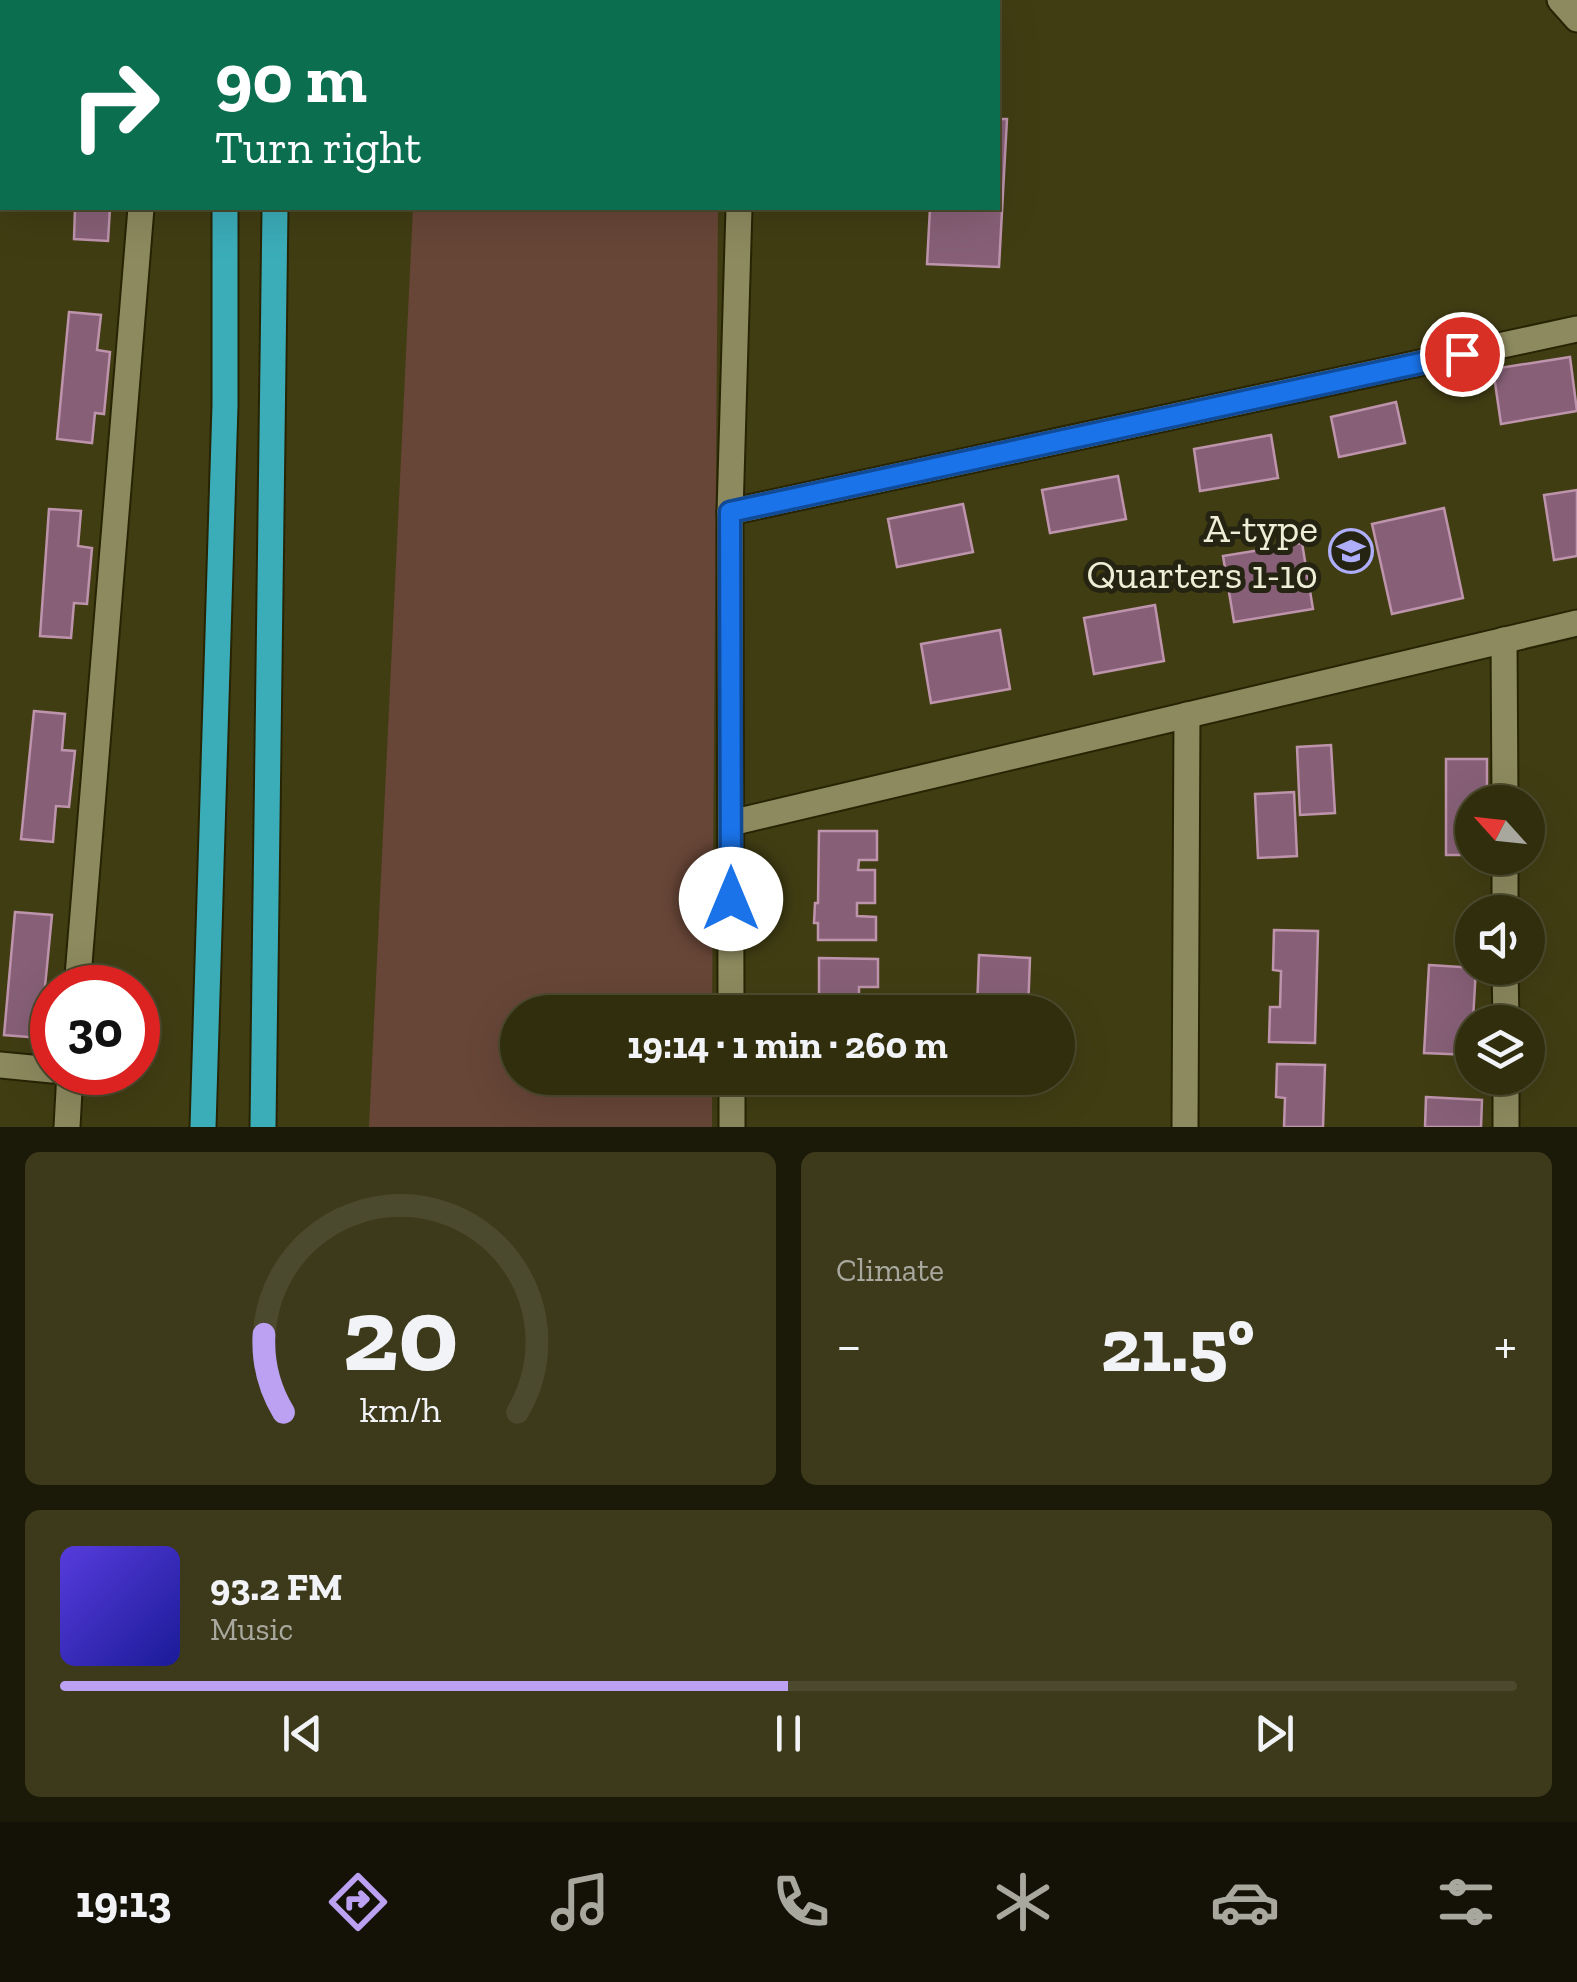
<!DOCTYPE html>
<meta charset="utf-8">
<style>
body{margin:0;font-family:"Zilla Slab",serif;background:#3d3a1c;color:#f1f3f6;height:100vh;display:flex;flex-direction:column;font-size:38px;white-space:nowrap}
*{box-sizing:border-box;margin:0}
p{font-size:32px;color:#a8a89e}
.icon{flex:none;width:55px;height:55px;fill:none;stroke:currentColor;stroke-width:2;stroke-linecap:round;stroke-linejoin:round}
.map{position:relative;height:1127px;overflow:hidden}
.details{display:flex;flex-direction:column;gap:25px;padding:25px;background:#1b1908;flex:1}
.details>*{flex:none}
.guide{position:absolute;left:0px;top:0px;width:1000px;height:210px;box-shadow:0 10px 40px #0002,0 0 0 2px #4c4a2e;background:#0b6e4f;color:#fff;overflow:hidden}
.needle{width:65px;rotate:297deg}
.buttons{position:absolute;left:1455px;top:785px;display:grid;gap:20px}
.buttons a{display:grid;place-items:center;width:90px;height:90px;border-radius:50%;background:#312e0e;box-shadow:0 10px 40px #0002,0 0 0 2px #4c4a2e;font-size:50px}
.speed{position:absolute;left:30px;top:965px;display:flex;gap:20px;font-size:50px;font-weight:700;text-align:center}
.speed>*{display:grid;place-content:center;width:130px;height:130px;border-radius:50%;background:#312e0e;box-shadow:0 10px 40px #0002,0 0 0 2px #4c4a2e;line-height:1}
.speed .limit{border:15px solid #d22;background:#fff;color:#111}
.pin{position:absolute;display:grid;place-items:center;width:85px;height:85px;color:#fff;margin:-42px;border:5px solid #fff;border-radius:50%;box-shadow:0 2px 10px #0007}
.me{position:absolute;width:110px;margin:-55px;rotate:0deg;stroke-linejoin:round;filter:drop-shadow(0 0 8px #0008)}
.turn{display:flex;align-items:center;gap:35px;height:210px;padding:0 50px;font-size:45px}
.turn .icon{width:130px;height:130px;stroke-width:2.5}
.turn b{display:block;font-size:70px;line-height:85px}
.big{font-size:75px;font-weight:700;line-height:1.1}
.details .card{flex:1;display:flex;flex-direction:column;justify-content:center;gap:15px;min-width:0;padding:0 35px;border-radius:15px;background:#3d3a1c}
.details .dial{align-items:center;gap:0}
.dial svg{height:260px;overflow:visible;fill:none;stroke:#4c4a2e;stroke-width:7;stroke-linecap:round;text-anchor:middle}
.dial text{fill:#f1f3f6;stroke:none}
.song{display:flex;align-items:center;gap:30px}
.cover{width:120px;height:120px;border-radius:15px;background:linear-gradient(135deg,hsl(250 70% 55%),hsl(240 70% 35%))}
.played{height:10px;border-radius:5px;background:linear-gradient(90deg,#bca0f2 50%,#4c4a2e 50%)}
.keys{display:flex;justify-content:space-around;direction:ltr}
.heat{display:flex;justify-content:space-between;align-items:center;font-size:55px;direction:ltr}
.details .tiles{flex:1;display:grid;gap:25px;grid-template-columns:1fr 1fr}
.card:last-child{grid-column:span 2}
.trip{position:absolute;left:500px;top:995px;width:575px;height:100px;border-radius:50px;background:#312e0e;box-shadow:0 10px 40px #0002,0 0 0 2px #4c4a2e;font-weight:700;line-height:100px;text-align:center}
.menu{display:flex;height:160px;justify-content:space-around;align-items:center;background:#141206;color:#a8a89e}
.menu .icon{width:70px;height:70px}
.menu .on{color:#bca0f2}
.menu b{font-size:45px;color:#f1f3f6}
.map>svg:first-child{display:block}
</style>
<div class="map">
<svg width="1577" height="1127" viewBox="0 0 1577 1127">
<rect width="100%" height="100%" fill="#413d13"/>
<polygon fill="#674637" points="413,208 718,208 712,1012 518,1012 518,1078 712,1078 712,1127 369,1127"/>
<g fill="#876077" stroke="#be94ac" stroke-width="2.5">
<polygon points="998,119 1007,119 999,267 927,264 930,208 998,208"/>
<polygon points="75,208 110,208 108,241 74,239"/>
<polygon points="69,312 101,315 97,350 110,352 104,414 95,413 92,443 57,439"/>
<polygon points="1570,357 1577,411 1501,424 1493,369"/>
<polygon points="1396,402 1405,443 1339,457 1331,417"/>
<polygon points="1271,435 1278,478 1200,491 1194,449"/>
<polygon points="1118,476 1126,519 1050,533 1042,490"/>
<polygon points="1577,490 1577,556 1554,560 1544,495"/>
<polygon points="963,504 973,552 897,567 888,519"/>
<polygon points="1444,508 1463,598 1392,614 1372,524"/>
<polygon points="49,509 81,511 78,546 92,548 87,604 74,603 71,638 40,636"/>
<polygon points="1302,543 1313,609 1234,622 1223,556"/>
<polygon points="1155,605 1164,661 1094,674 1084,618"/>
<polygon points="1000,630 1010,689 931,703 921,644"/>
<polygon points="34,711 65,714 62,750 75,751 69,807 56,806 53,842 21,839"/>
<polygon points="1331,745 1335,813 1300,815 1297,747"/>
<polygon points="1446,759 1487,759 1487,802 1472,802 1472,855 1446,855"/>
<polygon points="1294,792 1297,856 1258,858 1255,794"/>
<polygon points="819,831 877,831 877,860 859,860 858,870 875,870 875,903 857,903 857,916 876,917 876,940 818,940 818,923 814,923 815,903 818,903"/>
<polygon points="15,912 52,915 40,1038 4,1035"/>
<polygon points="1274,930 1318,931 1315,1043 1269,1042 1270,1007 1280,1007 1281,971 1273,970"/>
<polygon points="979,955 1030,958 1028,1011 977,1009"/>
<polygon points="819,958 878,959 878,987 859,987 859,997 876,997 876,1012 819,1012"/>
<polygon points="1429,965 1476,968 1471,1055 1424,1053"/>
<polygon points="1277,1064 1325,1065 1323,1127 1284,1127 1285,1098 1276,1097"/>
<polygon points="1426,1097 1482,1100 1481,1127 1425,1127"/>
</g>
<g fill="none" stroke-linecap="round" stroke-linejoin="round">
<g stroke="#272404" stroke-width="29">
<g id="minor">
<polyline points="1560,0 1577,19"/>
<polyline points="153,2 153,0"/>
<polyline points="746,2 746,0"/>
<polyline points="0,59 2,59"/>
<polyline points="730,512 1577,329"/>
<polyline points="1504,640 1505,802"/>
<polyline points="731,823 1577,623"/>
<polyline points="1505,858 1505,912"/>
<polyline points="1505,968 1506,1022"/>
<polyline points="77,988 141,208"/>
<polyline points="731,1012 730,512 739,208"/>
<polyline points="0,1065 52,1070"/>
<polyline points="732,1078 732,1127"/>
<polyline points="1506,1078 1506,1127"/>
<polyline points="67,1127 70,1072"/>
<polyline points="1185,1127 1187,715"/>
</g>
</g>
<g stroke="#272404" stroke-width="29">
<g id="primary">
<polyline points="226,2 226,0"/>
<polyline points="278,2 278,0"/>
<polyline points="203,1127 225,405 225,208"/>
<polyline points="263,1127 275,208"/>
</g>
</g>
<use href="#minor" stroke="#8e8a5f" stroke-width="25"/>
<use href="#primary" stroke="#3badb9" stroke-width="25"/>
</g>
<g fill="none" stroke-linecap="round" stroke-linejoin="round">
<g stroke="#114b97" stroke-width="25">
<polyline id="route" points="731,899 730,512 1462,354"/>
</g>
<use href="#route" stroke="#1a73e8" stroke-width="18"/>
</g>
<defs>
<g id="university-ring" transform="scale(2.25)"><circle r="9.5" fill="#252412" stroke="#aeaefa" stroke-width="1.5"/><path d="M0-5L7-2L0 1L-7-2ZM-4 1L0 2.5L4 1V4Q0 6-4 4Z" fill="#aeaefa"/></g>
</defs>
<g fill-rule="evenodd">
<use href="#university-ring" x="1351" y="551"/>
</g>
<g text-anchor="middle" dominant-baseline="central" stroke-width="10" stroke-linejoin="round" paint-order="stroke">
<g font-size="40" fill="#eeedd6" stroke="#252412" text-anchor="end">
<text x="1318" y="528">A-type<tspan x="1318" dy="46">Quarters 1-10</tspan></text>
</g>
</g>
</svg>
<div class="buttons">
<a><svg class="needle" viewBox="-14 -14 28 28"><path d="M0-13l5 13h-10z" fill="#e53935"/><path d="M0 13l5-13h-10z" fill="#a8a89e"/></svg></a>
<a><svg class="icon" aria-label="sound" viewBox="0 0 24 24"><path d="M4 9h4l5-4v14l-5-4H4zM17 9q2 3 0 6"/></svg></a>
<a><svg class="icon" aria-label="layers" viewBox="0 0 24 24"><path d="M12 4l9 5-9 5-9-5zM3 14l9 5 9-5"/></svg></a>
</div>
<div class="speed"><div class="limit">30</div></div>
<div class="pin" style="left:1462px;top:354px;background:#d93025"><svg class="icon" aria-label="arrive" viewBox="0 0 24 24"><path d="M6 21V4h12l-3 4 3 4H6"/></svg></div>
<svg class="me" style="left:731px;top:899px" viewBox="-20 -20 40 40"><circle r="19" fill="#fff"/><path d="M0-13L10 11 0 6-10 11z" fill="#1a73e8"/></svg>
<div class="trip">19:14 · 1 min · 260 m</div>
<div class="guide">
<div class="turn"><svg class="icon" aria-label="right" viewBox="0 0 24 24"><path d="M7 20v-9h11M14 6l5 5-5 5"/></svg><div><b>90 m</b>Turn right</div></div>
</div>
</div>
<section class="details">
<div class="tiles">
<div class="card dial"><svg viewBox="0 0 100 80">
<path d="M14 69A42 42 0 1 1 86 69"/>
<path d="M14 69A42 42 0 0 1 8 45" stroke="#bca0f2"/>
<text x="50" y="56" font-size="32" font-weight="700">20</text>
<text x="50" y="72" font-size="11">km/h</text>
</svg></div>
<div class="card"><p>Climate</p>
<div class="heat"><a>−</a><b class="big">21.5°</b><a>+</a></div>
</div>
<div class="card">
<div class="song"><i class="cover"></i><div><b>93.2 FM</b><p>Music</p></div></div>
<div class="played"></div>
<div class="keys"><svg class="icon" aria-label="previous" viewBox="0 0 24 24"><path d="M18 5L8 12l10 7zM5 5v14"/></svg><svg class="icon" aria-label="pause" viewBox="0 0 24 24"><path d="M8 5v14M16 5v14"/></svg><svg class="icon" aria-label="next" viewBox="0 0 24 24"><path d="M6 5l10 7-10 7zM19 5v14"/></svg></div>
</div>
</div>
</section>
<nav class="menu">
<b>19:13</b>
<svg class="icon on" aria-label="directions" viewBox="0 0 24 24"><path d="M12 3l9 9-9 9-9-9zM9 14v-3h6M13 9l2 2-2 2"/></svg>
<svg class="icon" aria-label="music" viewBox="0 0 24 24"><path d="M9 18V5l10-2v13"/><circle cx="6" cy="18" r="3"/><circle cx="16" cy="16" r="3"/></svg>
<svg class="icon" aria-label="phone" viewBox="0 0 24 24"><path d="M5 4h4l2 5-3 2q2 4 5 5l2-3 5 2v4C11 20 4 13 5 4z"/></svg>
<svg class="icon" aria-label="climate" viewBox="0 0 24 24"><path d="M12 3v18M4 7l16 10M4 17L20 7"/></svg>
<svg class="icon" aria-label="car" viewBox="0 0 24 24"><path d="M5 17H2v-5l4-1 3-4h7l3 4 3 1v5h-3M9 17h6M6 11h13"/><circle cx="7" cy="17" r="2"/><circle cx="17" cy="17" r="2"/></svg>
<svg class="icon" aria-label="filters" viewBox="0 0 24 24"><path d="M4 7h16M4 17h16"/><circle cx="9" cy="7" r="2"/><circle cx="15" cy="17" r="2"/></svg>
</nav>
